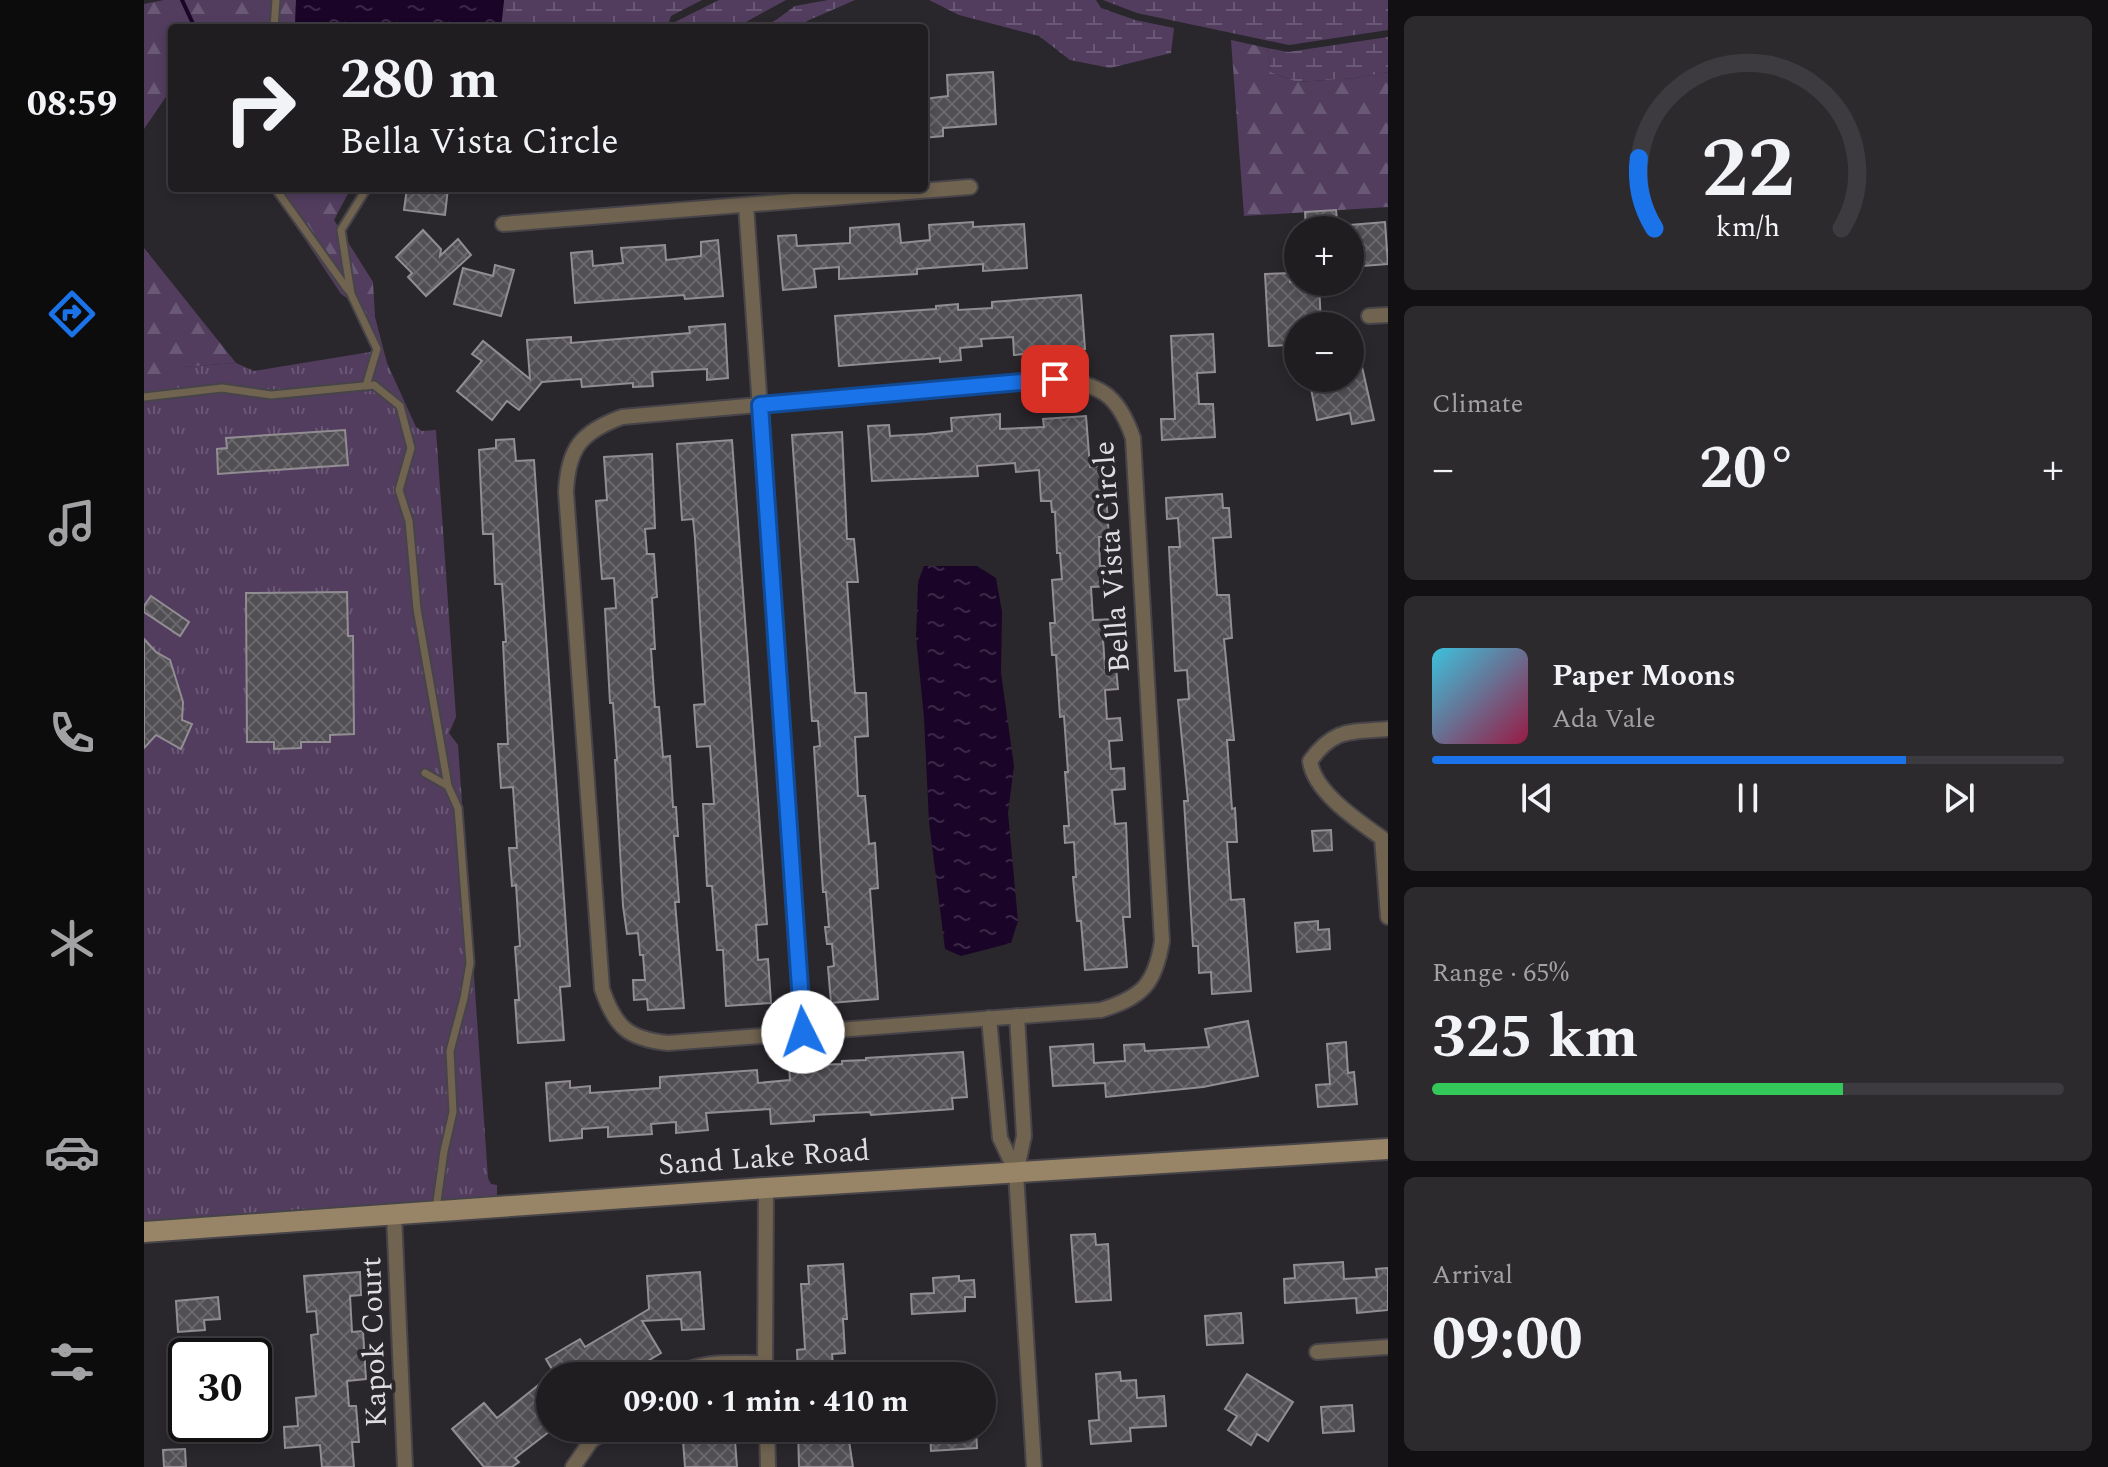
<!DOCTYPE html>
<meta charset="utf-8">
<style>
body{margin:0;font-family:Spectral,serif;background:#2d2a2e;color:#f1f3f6;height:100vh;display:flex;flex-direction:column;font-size:30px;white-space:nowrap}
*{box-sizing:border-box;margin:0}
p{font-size:26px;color:#a2a2a5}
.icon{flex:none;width:44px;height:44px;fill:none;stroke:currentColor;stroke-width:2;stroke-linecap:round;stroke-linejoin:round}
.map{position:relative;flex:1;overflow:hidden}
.sheet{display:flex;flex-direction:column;gap:16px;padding:16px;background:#121012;width:720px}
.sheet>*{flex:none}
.top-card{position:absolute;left:24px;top:24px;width:760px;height:168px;border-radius:8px;box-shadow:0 4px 12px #0003,0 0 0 2px #3d3b3f;background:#201d21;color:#f1f3f6;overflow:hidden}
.controls{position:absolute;left:1140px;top:216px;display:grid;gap:16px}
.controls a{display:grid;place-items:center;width:80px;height:80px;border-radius:50%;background:#201d21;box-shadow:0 4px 12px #0003,0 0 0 2px #3d3b3f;font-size:40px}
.speed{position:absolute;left:24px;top:1338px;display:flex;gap:16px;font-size:40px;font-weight:700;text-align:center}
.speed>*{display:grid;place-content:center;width:104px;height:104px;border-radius:50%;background:#201d21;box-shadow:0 4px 12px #0003,0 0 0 2px #3d3b3f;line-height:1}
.speed .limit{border:4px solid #111;border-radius:12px;background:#fff;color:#111}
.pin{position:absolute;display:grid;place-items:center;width:68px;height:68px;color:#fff;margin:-34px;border-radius:16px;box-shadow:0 4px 12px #0006}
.me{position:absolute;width:88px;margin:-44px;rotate:356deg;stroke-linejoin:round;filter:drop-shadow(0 0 6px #0008)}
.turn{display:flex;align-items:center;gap:28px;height:168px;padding:0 40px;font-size:36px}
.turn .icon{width:104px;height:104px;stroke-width:2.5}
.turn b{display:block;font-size:56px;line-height:68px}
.big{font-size:60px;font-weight:700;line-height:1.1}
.sheet .card{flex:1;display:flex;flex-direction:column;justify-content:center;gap:12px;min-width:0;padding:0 28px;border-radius:12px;background:#2d2a2e}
.sheet .dial{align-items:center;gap:0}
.dial svg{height:208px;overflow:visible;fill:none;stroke:#3d3b3f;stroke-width:7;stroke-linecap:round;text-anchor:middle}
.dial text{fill:#f1f3f6;stroke:none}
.song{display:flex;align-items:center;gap:24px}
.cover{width:96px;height:96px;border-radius:12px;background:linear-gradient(135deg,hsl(190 70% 55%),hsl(340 70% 35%))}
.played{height:8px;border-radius:4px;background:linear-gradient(90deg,#1a73e8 75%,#3d3b3f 75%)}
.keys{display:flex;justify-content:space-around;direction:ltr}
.heat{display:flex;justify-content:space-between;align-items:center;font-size:44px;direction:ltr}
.charge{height:12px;border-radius:6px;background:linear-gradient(90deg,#34c759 65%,#3d3b3f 0)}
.trip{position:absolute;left:392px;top:1362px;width:460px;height:80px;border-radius:40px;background:#201d21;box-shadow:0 4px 12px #0003,0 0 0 2px #3d3b3f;font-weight:700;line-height:80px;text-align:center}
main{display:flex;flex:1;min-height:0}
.tab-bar{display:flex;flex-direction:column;width:144px;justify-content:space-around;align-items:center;background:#0d0c0d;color:#a2a2a5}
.tab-bar .icon{width:56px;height:56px}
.tab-bar .current{color:#1a73e8}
.tab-bar b{font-size:36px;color:#f1f3f6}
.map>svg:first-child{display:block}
</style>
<main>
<nav class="tab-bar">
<b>08:59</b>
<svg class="icon current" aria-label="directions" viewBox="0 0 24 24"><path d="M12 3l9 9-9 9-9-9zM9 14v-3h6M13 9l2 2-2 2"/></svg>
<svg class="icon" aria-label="music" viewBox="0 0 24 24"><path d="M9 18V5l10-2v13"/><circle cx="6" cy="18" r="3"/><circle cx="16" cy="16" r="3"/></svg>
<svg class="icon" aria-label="phone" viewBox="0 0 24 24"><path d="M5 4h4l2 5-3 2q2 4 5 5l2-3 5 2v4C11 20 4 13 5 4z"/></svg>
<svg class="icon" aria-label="climate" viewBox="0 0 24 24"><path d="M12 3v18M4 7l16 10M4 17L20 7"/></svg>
<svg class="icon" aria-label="car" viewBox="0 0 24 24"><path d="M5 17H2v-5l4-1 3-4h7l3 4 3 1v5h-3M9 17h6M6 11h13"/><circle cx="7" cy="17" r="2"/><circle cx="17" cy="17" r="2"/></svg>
<svg class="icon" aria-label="filters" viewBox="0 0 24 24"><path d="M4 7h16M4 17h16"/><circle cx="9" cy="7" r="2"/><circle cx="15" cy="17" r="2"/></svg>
</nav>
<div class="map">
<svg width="1244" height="1467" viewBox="0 0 1244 1467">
<defs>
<pattern id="grass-tufts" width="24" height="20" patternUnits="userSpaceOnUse" patternTransform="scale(2)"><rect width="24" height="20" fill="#523d5f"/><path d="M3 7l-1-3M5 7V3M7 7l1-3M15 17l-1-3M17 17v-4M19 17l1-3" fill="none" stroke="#6a5976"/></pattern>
<pattern id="forest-firs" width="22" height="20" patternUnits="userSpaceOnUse" patternTransform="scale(2)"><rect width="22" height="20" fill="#523d5f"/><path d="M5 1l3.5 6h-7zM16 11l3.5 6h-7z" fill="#6a5976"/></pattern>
<pattern id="wetland-marsh" width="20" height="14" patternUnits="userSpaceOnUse" patternTransform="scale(2)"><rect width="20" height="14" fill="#523d5f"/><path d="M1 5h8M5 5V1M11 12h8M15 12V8" fill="none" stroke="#6a5976"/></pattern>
<pattern id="water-ripples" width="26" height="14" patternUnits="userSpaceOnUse" patternTransform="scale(2)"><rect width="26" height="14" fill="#1a0427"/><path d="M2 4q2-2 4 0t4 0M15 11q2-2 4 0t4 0" fill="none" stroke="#3b2846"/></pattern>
<pattern id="building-cross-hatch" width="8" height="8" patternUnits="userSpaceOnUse" patternTransform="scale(2)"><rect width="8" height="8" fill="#524f54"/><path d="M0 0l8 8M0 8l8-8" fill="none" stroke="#6a686c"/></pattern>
</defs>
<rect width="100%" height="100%" fill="#2a272c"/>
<polygon fill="url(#grass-tufts)" points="209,302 231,317 243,363 272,427 278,431 292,430 312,717 305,733 314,745 344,1178 347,1184 353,1185 353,1198 0,1223 0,398 13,398 36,367 92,363 110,371 232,351"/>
<g fill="url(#forest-firs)">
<polygon points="20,0 152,0 151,28 28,28 28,88 0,129 0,4"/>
<polygon points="1087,40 1123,48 1127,72 1153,82 1212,78 1244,72 1244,207 1100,216"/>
<polygon points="127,188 207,188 190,220 229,282 231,317 197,294"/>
<polygon points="0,248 92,363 37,367 13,398 0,398"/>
</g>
<g fill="url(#wetland-marsh)">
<polygon points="360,0 558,0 527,16 523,28 357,28"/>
<polygon points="575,0 642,0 591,28 529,28 529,23"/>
<polygon points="684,0 711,0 663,21 658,28 621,28 651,6"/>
<polygon points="785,0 952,0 957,8 991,20 1030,28 1027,53 966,68 926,60 895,36 815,15"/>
<polygon points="959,0 1244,0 1244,30 1145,45 993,13"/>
<polygon points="1244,37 1244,72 1212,78 1153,82 1127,72 1123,48 1144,52"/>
</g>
<g fill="url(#water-ripples)">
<polygon points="152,0 360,0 357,28 151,28"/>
<polygon points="780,566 833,566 852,578 858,612 857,673 870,766 864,813 874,921 867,943 817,956 801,949 785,822 780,718 772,637 774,582"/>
</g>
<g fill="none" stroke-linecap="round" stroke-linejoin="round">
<polyline stroke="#1a0427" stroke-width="4" points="38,0 51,28"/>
</g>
<g fill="url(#building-cross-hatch)" stroke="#918d93" stroke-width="2">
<polygon points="849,72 852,124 799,128 799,136 780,138 780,99 804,96 803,75"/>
<polygon points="263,188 304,188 301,215 260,210"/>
<polygon points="1192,210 1194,230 1162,230 1161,212"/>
<polygon points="829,222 829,227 880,224 883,268 839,271 839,264 773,269 773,274 695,279 695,267 670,269 672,287 639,290 634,236 652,235 653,246 706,243 706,228 755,224 757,243 786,240 785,225"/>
<polygon points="1241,222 1244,264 1219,266 1218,256 1206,257 1206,225"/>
<polygon points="279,230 297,249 296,256 314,239 327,255 282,296 264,277 268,273 252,257"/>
<polygon points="574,240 579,296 541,299 540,295 431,303 427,253 448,251 449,266 479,263 477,248 521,245 522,260 557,256 557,242"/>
<polygon points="351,265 370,270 357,316 310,304 319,268 349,276"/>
<polygon points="1146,273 1146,282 1175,282 1177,326 1154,326 1154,367 1148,368 1144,345 1125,346 1121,274"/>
<polygon points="937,295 941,349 870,355 869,337 837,339 838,346 816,348 817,360 796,362 796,358 695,366 691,316 792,309 792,306 814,304 814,310 848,308 848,302"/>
<polygon points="581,324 584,378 563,380 563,369 508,372 509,386 489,387 489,383 438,387 437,379 398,382 375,410 363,401 348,420 313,391 338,361 328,354 339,341 386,379 383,340 427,337 427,343 486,338 546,333 545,327"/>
<polygon points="1069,334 1071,372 1053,373 1055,404 1069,404 1071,437 1018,440 1017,419 1031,419 1027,336"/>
<polygon points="1212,340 1230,420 1208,424 1206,413 1173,420 1165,378 1206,378 1206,341"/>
<polygon points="856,414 856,429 900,427 899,419 942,416 946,467 960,466 965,537 955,537 956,566 966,566 968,586 947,587 949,620 970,619 972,638 959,639 961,668 972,667 974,689 961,690 963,719 976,718 978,740 965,741 967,769 980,768 981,789 968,790 971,824 982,823 986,917 979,917 983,967 941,970 937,921 933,921 929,877 932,877 930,842 921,843 920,826 925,826 921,772 924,772 920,716 916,717 912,655 908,655 906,623 911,623 908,580 918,579 916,553 913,553 911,512 908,512 907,501 897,501 895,470 872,472 871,463 833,466 834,476 728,481 724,426 745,425 746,436 782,434 808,431 807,418"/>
<polygon points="201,430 204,465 74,474 73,449 83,448 82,438"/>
<polygon points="698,432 703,539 710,539 714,582 703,582 711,693 722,693 724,736 711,737 714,796 721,796 725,844 731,843 734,888 726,889 734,999 687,1003 684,967 690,966 688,944 683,944 681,927 685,927 682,892 679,892 670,747 676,746 674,721 668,721 648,435"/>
<polygon points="370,439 372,461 390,460 426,986 416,987 420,1040 374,1043 371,1000 375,1000 371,947 376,946 372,885 368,886 365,848 373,848 369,787 357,788 354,744 364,744 359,642 362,642 358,584 351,584 349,534 339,534 335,450 352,448 352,440"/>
<polygon points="588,440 623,924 612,925 614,960 624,959 627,1003 582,1006 579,950 573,950 568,886 563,886 559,804 570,804 566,746 553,747 550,705 561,704 551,538 549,519 538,520 533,444"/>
<polygon points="508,454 511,528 501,529 503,554 510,554 513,597 508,598 511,649 507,649 511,707 515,707 519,757 526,756 529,807 532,807 534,836 530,836 535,902 531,902 540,1008 504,1010 503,999 490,1000 489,980 501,980 499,955 496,955 494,933 483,934 479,906 471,760 473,760 469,703 466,703 461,609 472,608 470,578 458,579 452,501 463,500 460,457"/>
<polygon points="1078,494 1079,508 1085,508 1087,537 1069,538 1073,595 1085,595 1088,638 1080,639 1090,740 1083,740 1088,809 1091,808 1093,842 1083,842 1087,900 1100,899 1107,991 1068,994 1067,972 1055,973 1054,946 1049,946 1040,801 1044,801 1034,700 1045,699 1043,670 1031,671 1025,547 1036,547 1034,518 1023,519 1022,498"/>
<polygon points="203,592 204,636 209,636 210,734 186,735 186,742 157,742 157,748 130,749 130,742 103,742 102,593"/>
<polygon points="7,596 45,622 36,636 0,612 0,606"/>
<polygon points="0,639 12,652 26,660 39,702 38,720 48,724 37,749 12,735 0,748"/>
<polygon points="1187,830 1188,850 1170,851 1168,831"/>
<polygon points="1174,921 1174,930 1185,929 1186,949 1153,952 1151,923"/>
<polygon points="1104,1021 1114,1076 1059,1087 962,1097 961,1083 909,1086 906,1047 949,1044 950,1063 981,1061 980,1045 1000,1044 1001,1051 1065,1047 1061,1029"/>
<polygon points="1202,1042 1204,1073 1210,1072 1213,1104 1174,1107 1172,1085 1186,1084 1183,1044"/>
<polygon points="819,1052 823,1097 808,1098 809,1109 727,1115 726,1112 670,1115 670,1121 627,1124 626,1109 562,1113 564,1130 532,1133 532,1122 507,1124 508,1134 464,1137 464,1127 438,1129 438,1138 406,1141 402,1083 426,1081 426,1088 446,1086 446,1093 516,1088 516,1077 613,1070 614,1083 646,1080 645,1066 698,1064 698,1061 722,1060 722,1058"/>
<polygon points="951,1234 952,1245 964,1244 967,1300 932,1302 927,1235"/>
<polygon points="1199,1262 1200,1279 1233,1277 1232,1269 1244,1268 1244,1310 1213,1313 1212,1298 1141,1303 1140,1279 1151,1278 1150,1265"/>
<polygon points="699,1264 703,1319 699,1319 701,1353 688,1354 690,1376 654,1376 653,1350 661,1349 657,1284 665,1284 664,1266"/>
<polygon points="216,1272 217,1295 206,1296 208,1332 219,1331 222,1379 203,1381 205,1406 212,1406 215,1442 208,1442 210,1467 178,1467 176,1445 141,1448 140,1427 154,1426 152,1398 172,1396 167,1335 174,1334 172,1311 163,1312 160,1276"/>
<polygon points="556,1272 560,1329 538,1330 537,1319 498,1321 517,1353 479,1376 412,1376 402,1359 436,1339 441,1347 446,1344 505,1309 503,1276"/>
<polygon points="815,1276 815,1281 830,1280 831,1297 821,1297 821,1311 768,1314 767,1294 790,1293 789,1278"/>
<polygon points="74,1297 76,1319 60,1320 61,1330 34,1332 32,1301"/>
<polygon points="1097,1313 1099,1343 1063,1345 1061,1316"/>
<polygon points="976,1372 977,1381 992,1380 993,1398 1020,1396 1022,1426 986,1428 987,1441 947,1444 945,1421 955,1420 952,1374"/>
<polygon points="1103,1374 1149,1402 1124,1441 1113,1434 1107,1445 1084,1430 1093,1416 1081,1409"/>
<polygon points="397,1383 406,1395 406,1431 371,1458 375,1462 368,1467 340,1467 308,1429 340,1403 353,1418"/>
<polygon points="1208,1405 1210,1431 1179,1433 1177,1407"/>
<polygon points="538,1428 590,1428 593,1467 541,1467"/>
<polygon points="654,1428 703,1428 709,1467 655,1467"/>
<polygon points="786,1428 832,1428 833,1448 787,1451"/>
<polygon points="41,1449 42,1467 20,1467 19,1450"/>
</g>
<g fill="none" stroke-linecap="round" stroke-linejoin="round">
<g stroke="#474449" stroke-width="11">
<g id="lane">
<polyline points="130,28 132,0"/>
<polyline points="131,188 204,290"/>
<polyline points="222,386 233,349 207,294 197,230 223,188"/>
<polyline points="0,397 78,388 127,395 230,385 256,406 267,448 255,490 265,521 273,609 304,786"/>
<polyline points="281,773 304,786 314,808 326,963 320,998 306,1051 309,1112 300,1151 292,1209"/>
</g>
</g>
<g stroke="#474449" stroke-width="18">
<g id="street">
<polyline points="602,205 659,1032"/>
<polyline points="359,224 826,187"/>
<polyline points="1225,316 1244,315"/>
<path d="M911,379C956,384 974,394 989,438L1018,941C1011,985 998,997 957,1010L524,1043C484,1039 471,1027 458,989L422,492C424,448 437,432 478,417Z"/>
<path d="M1244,729C1206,732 1190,728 1166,761C1170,792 1214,821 1238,838L1244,917"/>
<polyline points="873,1016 880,1136 872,1173 890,1467"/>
<polyline points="845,1018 856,1138 872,1172"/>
<polyline points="250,1214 261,1467"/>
<polyline points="1173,1352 1244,1347"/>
<path d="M532,1376C555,1359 594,1364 621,1363"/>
<polyline points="621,1376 622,1188"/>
<polyline points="623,1428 624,1467"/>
<polyline points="429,1467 447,1441 464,1428"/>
</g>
</g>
<g stroke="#474449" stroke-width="24">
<polyline id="secondary" points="0,1232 622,1188 1244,1149"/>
</g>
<use href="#lane" stroke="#706350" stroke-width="7"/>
<use href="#street" stroke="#706350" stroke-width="14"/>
<use href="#secondary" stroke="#988466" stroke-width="20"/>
</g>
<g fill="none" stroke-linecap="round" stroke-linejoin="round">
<g stroke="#114b97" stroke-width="20">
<polyline id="route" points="659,1032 616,405 911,379"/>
</g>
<use href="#route" stroke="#1a73e8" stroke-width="14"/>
</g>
<g text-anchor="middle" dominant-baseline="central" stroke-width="8" stroke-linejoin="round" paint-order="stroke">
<g font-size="30" fill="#dedde0" stroke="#2a272c">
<text transform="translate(968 557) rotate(-94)">Bella Vista Circle</text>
<text transform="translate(620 1158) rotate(-4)">Sand Lake Road</text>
<text transform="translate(230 1342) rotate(-92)">Kapok Court</text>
</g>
</g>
</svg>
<div class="controls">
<a>+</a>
<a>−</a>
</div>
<div class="speed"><div class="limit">30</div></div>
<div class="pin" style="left:911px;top:379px;background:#d93025"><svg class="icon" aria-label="arrive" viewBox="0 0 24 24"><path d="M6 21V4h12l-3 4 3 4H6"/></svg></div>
<svg class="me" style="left:659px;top:1032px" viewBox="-20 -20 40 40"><circle r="19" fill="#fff"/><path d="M0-13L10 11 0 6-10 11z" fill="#1a73e8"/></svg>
<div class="trip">09:00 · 1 min · 410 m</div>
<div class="top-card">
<div class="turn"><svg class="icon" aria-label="right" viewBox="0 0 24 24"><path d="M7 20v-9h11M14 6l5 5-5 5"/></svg><div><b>280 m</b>Bella Vista Circle</div></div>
</div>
</div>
<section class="sheet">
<div class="card dial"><svg viewBox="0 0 100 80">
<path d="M14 69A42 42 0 1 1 86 69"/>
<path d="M14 69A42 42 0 0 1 8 42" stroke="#1a73e8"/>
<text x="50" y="56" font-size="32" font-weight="700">22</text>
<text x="50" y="72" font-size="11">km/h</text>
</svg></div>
<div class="card"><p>Climate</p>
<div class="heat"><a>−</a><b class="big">20°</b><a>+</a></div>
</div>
<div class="card">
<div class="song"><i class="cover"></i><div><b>Paper Moons</b><p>Ada Vale</p></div></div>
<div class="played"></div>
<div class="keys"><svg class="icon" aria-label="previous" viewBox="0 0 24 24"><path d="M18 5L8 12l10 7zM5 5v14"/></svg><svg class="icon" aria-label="pause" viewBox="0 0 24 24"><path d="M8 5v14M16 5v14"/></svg><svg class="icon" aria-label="next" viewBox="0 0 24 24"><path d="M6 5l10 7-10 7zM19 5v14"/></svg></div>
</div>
<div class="card"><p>Range · 65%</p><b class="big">325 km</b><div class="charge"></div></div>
<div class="card"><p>Arrival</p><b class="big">09:00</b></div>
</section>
</main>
